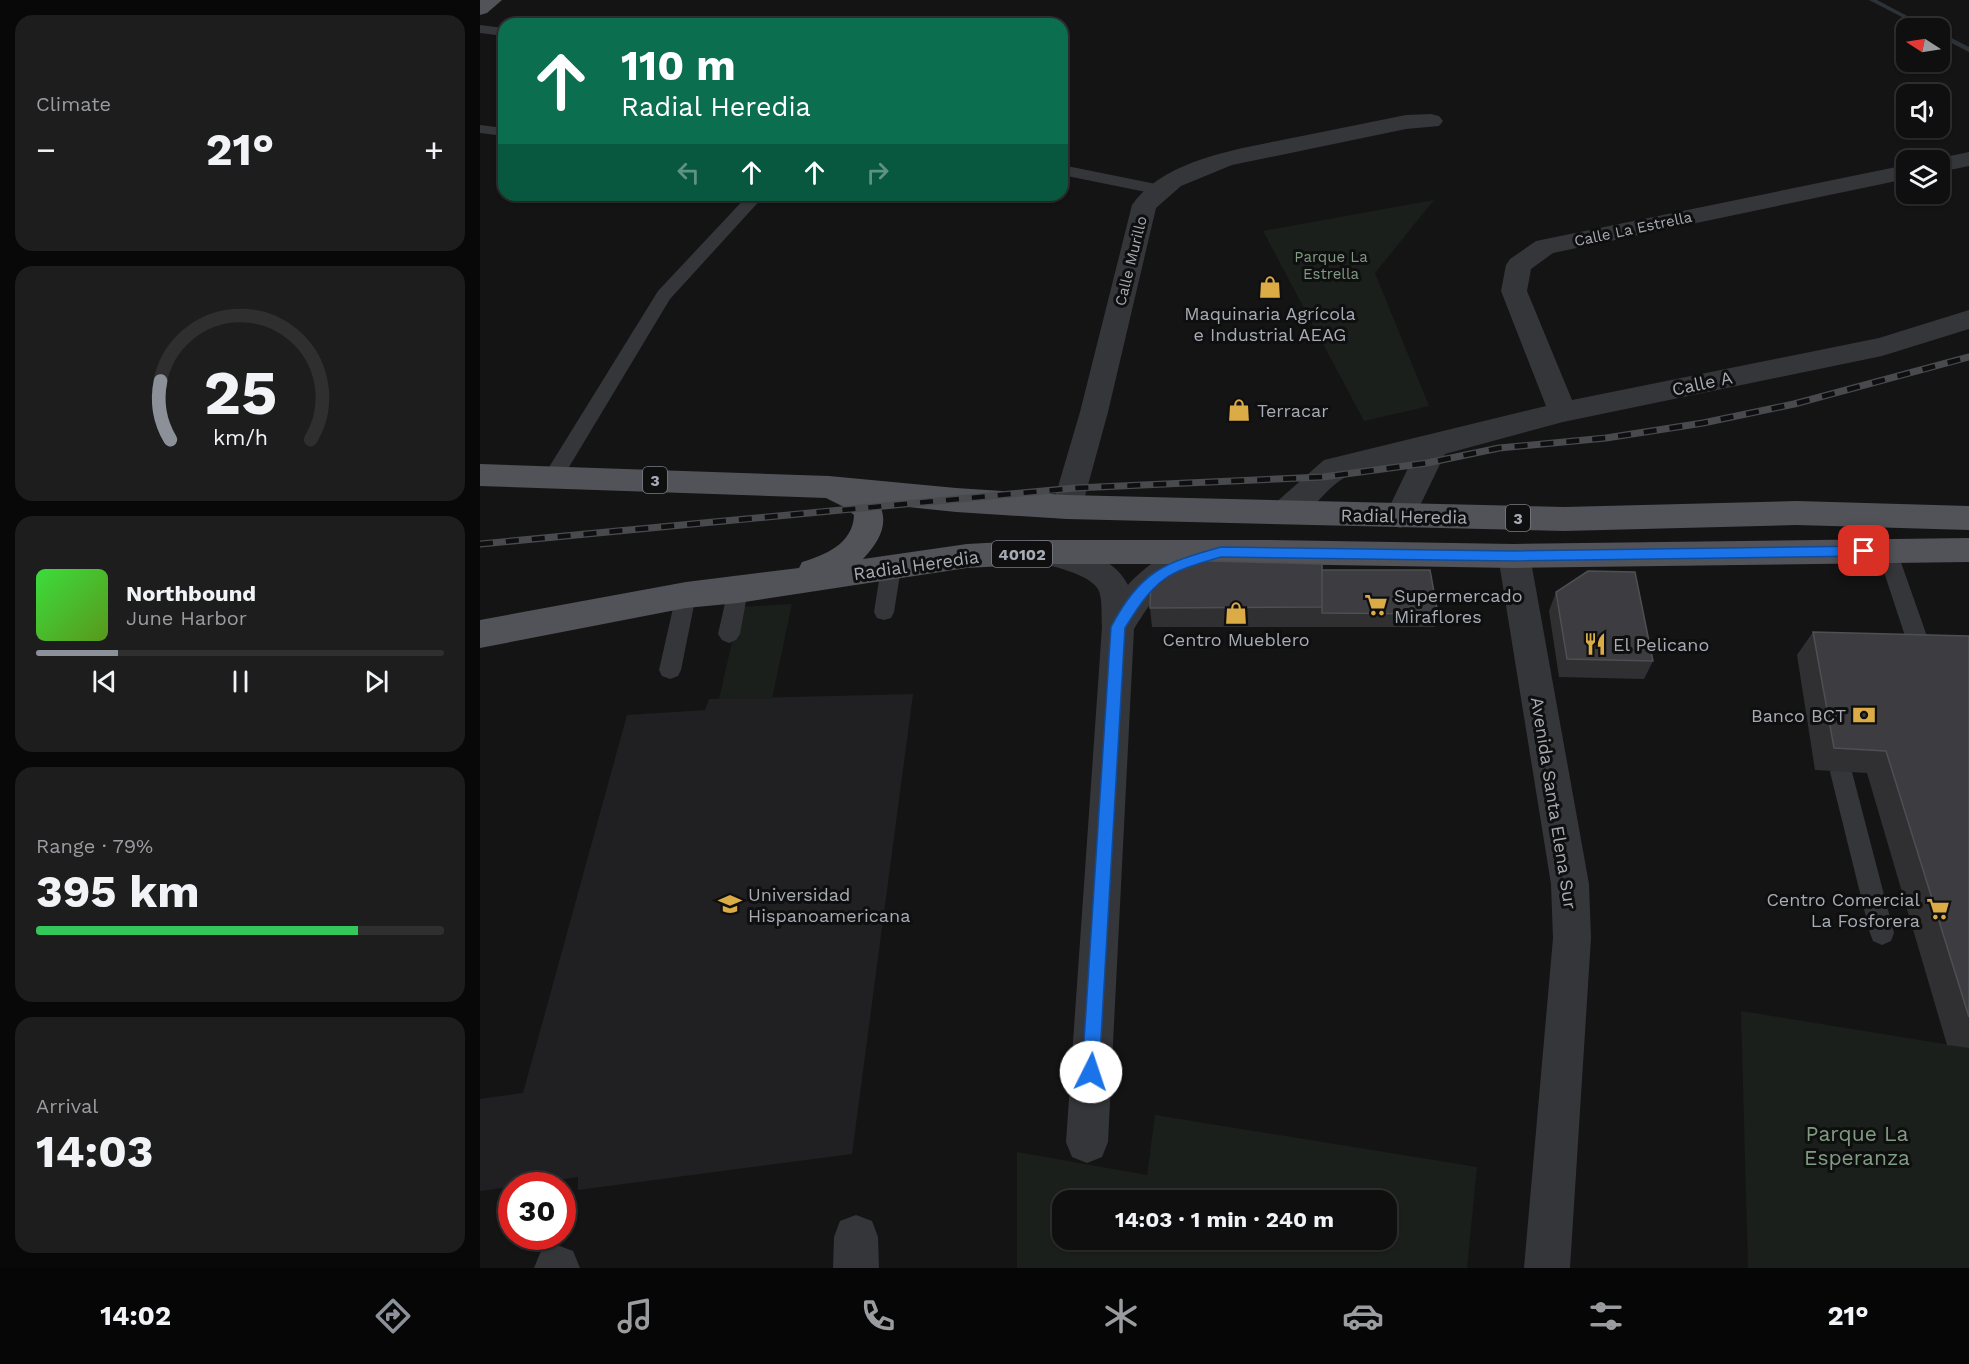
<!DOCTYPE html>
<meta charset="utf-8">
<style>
body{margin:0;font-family:"Work Sans",sans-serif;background:#1d1d1e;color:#f1f3f6;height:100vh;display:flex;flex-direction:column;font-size:22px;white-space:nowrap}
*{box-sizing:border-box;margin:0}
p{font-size:20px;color:#9b9c9f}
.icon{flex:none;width:33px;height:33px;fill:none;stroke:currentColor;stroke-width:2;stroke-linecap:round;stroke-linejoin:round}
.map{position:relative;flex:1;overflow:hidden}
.sheet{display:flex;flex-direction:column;gap:15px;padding:15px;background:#080809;width:480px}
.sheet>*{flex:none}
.hud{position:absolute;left:18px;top:18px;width:570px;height:183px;border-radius:18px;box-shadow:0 2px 4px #0004,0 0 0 2px #2f2f30;background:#0b6e4f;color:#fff;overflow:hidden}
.needle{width:39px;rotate:282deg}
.controls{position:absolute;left:1416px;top:18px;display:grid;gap:12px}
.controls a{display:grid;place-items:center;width:54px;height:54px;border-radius:12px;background:#0f0f10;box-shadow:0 2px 4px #0004,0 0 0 2px #2f2f30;font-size:30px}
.speed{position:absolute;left:18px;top:1172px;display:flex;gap:12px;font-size:30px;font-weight:700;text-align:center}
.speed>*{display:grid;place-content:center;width:78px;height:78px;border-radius:50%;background:#0f0f10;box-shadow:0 2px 4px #0004,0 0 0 2px #2f2f30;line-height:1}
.speed .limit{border:9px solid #d22;background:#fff;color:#111}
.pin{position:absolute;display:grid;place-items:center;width:51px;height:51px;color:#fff;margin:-26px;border-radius:12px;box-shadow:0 3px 9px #0006}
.me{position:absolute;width:66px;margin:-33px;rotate:4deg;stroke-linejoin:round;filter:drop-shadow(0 0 4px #0008)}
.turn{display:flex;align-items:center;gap:21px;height:126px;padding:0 24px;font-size:27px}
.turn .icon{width:78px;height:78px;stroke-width:2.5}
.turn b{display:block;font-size:42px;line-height:51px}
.lanes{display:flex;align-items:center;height:57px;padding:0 24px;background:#0003;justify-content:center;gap:30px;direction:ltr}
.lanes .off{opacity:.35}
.big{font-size:45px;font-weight:700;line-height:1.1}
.sheet .widget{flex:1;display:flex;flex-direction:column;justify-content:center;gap:9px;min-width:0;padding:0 21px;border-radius:18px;background:#1d1d1e}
.sheet .dial{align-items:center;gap:0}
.dial svg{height:156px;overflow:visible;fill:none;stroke:#2f2f30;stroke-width:7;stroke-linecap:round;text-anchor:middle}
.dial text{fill:#f1f3f6;stroke:none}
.song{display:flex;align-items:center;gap:18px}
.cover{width:72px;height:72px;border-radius:9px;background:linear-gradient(135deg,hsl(120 70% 55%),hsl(90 70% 35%))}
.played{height:6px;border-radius:3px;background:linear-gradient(90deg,#8c9099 20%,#2f2f30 20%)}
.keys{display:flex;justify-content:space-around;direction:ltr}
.heat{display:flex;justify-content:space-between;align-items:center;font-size:33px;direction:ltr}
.charge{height:9px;border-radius:4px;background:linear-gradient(90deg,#34c759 79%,#2f2f30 0)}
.trip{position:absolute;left:572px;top:1190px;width:345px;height:60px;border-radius:18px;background:#0f0f10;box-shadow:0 2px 4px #0004,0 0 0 2px #2f2f30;font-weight:700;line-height:60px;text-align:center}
.dock{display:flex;height:96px;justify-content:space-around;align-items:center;background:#060606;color:#9b9c9f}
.dock .icon{width:42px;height:42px}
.dock .selected{color:#8c9099}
.dock b{font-size:27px;color:#f1f3f6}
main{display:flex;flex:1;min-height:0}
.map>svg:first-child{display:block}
</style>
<main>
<section class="sheet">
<div class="widget"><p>Climate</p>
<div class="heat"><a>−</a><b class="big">21°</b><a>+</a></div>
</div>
<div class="widget dial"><svg viewBox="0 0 100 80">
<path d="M14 69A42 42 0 1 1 86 69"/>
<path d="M14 69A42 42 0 0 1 9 39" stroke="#8c9099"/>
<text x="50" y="56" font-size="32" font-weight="700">25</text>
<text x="50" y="72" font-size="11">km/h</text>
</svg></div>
<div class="widget">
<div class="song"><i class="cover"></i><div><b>Northbound</b><p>June Harbor</p></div></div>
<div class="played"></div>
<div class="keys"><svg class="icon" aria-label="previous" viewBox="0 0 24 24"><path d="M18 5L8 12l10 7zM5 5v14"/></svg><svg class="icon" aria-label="pause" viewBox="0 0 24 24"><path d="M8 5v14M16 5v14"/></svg><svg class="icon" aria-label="next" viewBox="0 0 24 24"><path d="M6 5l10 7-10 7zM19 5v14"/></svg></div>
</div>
<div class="widget"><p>Range · 79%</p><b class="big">395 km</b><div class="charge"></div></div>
<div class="widget"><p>Arrival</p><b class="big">14:03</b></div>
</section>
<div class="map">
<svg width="1489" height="1268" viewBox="0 0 1489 1268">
<rect width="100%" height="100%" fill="#141415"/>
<polygon fill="#202022" points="433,694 372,1154 98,1190 98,1177 0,1191 0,1099 43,1093 147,715 225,710 229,699"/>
<g fill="#1a1f1b" fill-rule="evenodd">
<polygon points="954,200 895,273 949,406 884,421 783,231"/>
<polygon points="312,604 292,699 239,699 260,607"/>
<polygon points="1261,1011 1489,1048 1489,1268 1268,1268"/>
<path d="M675,1115L997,1167L987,1268H537V1152L667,1175ZM582,1200H906V1239H582Z"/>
</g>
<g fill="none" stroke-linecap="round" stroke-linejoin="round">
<g fill="#2c3237" fill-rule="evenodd">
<polygon points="1389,0 1397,0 1450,28 1443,28"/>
<polygon points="1460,32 1489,47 1489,52 1460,37"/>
</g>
<g fill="#353639" fill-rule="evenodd">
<polygon points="0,25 24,28 24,36 0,33"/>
<polygon points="0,125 24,128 24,136 0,133"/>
<polygon points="582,165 681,185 689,190 681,195 582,175"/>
<polygon points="268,195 285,195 190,299 80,482 73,484 66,482 63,477 66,472 178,291"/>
<polygon points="1407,543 1414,545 1417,551 1449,642 1445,648 1438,651 1431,648 1427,642 1397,551 1400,545"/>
<polygon points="411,560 418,562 421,568 414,612 411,618 404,620 397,618 394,612 401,568 404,562"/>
<polygon points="258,582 265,584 268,590 260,634 256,640 249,643 242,640 238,634 248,590 251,584"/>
<polygon points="206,587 213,589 216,595 201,670 198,676 190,679 182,676 179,670 196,595 199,589"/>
<polygon points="1361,762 1369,765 1372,772 1414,933 1411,941 1402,945 1393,941 1390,933 1350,772 1353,765"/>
</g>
<g fill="#353639" fill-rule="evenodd">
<path d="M951,114L959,116L963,121L959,126L926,129L752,165L701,186L676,208L628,412L602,507L598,515L587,519L576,515L572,507L600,412L652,205C684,157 770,147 822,136C857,129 891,122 926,115Z"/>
<polygon points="1489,152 1489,166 1460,172 1460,160 1451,160"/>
<path d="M1426,165V179L1073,253L1051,269L1047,291L1092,400L1399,338L1489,310V329L1402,356L1083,422L965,454L931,524L920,528L909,524L905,516L931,462C915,465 876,470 864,478C840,491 824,531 793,521L789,513L793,505L844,460L1066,406L1021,291L1026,265L1030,259L1056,241Z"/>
<path d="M564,540C596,549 632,554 648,585C665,566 694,544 720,552L725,561C717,575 699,577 687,587C673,598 663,614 654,629L628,1142L622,1157L607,1163L592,1157L586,1142L622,627C621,616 623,598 618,589C608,573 570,566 553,561L548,552L553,543Z"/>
<polygon points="1034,544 1045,547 1050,556 1109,884 1111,938 1090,1268 1044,1268 1073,938 1071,884 1018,556 1023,547"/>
<polygon points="376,1215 392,1221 398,1237 399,1268 353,1268 354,1237 360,1221"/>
<polygon points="77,1245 93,1251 100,1268 54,1268 61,1251"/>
</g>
<g fill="#515358" fill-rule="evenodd">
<polygon points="0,0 22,0 7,13 0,15"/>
<path d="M0,464L349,476L476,488L587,495L1084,507L1317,501L1489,506V530L1317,525L1084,531L587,519L476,512L399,504C410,524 398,543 383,559L487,544L564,540H785L1034,544L1489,538V562L1034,568L785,564H564L487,568L258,603L206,608L0,648V620L206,582L319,568L322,562C345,555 373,544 374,515L364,507L346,498L0,486Z"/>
</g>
<g stroke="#484a4e" stroke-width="7">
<polyline id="rail" points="0,544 595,488 843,477 947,463 1019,448 1126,438 1223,423 1314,404 1489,357"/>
</g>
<use href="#rail" stroke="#0f0f10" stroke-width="4.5" stroke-dasharray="13" stroke-linecap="butt"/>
</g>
<g fill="#303033">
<polygon points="842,570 958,614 955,627 672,627 670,608"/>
<polygon points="1076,592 1173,661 1164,679 1079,677 1069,611"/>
<polygon points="1333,632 1489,636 1489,1048 1467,1045 1387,773 1335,770 1317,655"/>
</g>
<g fill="#3d3d41" stroke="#4d4f53" stroke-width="1.5">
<polygon points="696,560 842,564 843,607 670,608 671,581"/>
<polygon points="842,570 950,570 958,614 842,613"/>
<polygon points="1108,571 1155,572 1173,661 1087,659 1076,592"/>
<polygon points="1333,632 1489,636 1489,1017 1406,751 1354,748"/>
</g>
<path fill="#1a73e8" stroke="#114b97" stroke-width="1.5" d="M1384,546L1391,551L1384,556L1034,561L741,557C685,573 676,578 645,628L619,1072L617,1078L611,1080L605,1078L602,1072L631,627C660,571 684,563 741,547L1034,551Z"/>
<defs>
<g id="shop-bare" transform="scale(1.8)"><path d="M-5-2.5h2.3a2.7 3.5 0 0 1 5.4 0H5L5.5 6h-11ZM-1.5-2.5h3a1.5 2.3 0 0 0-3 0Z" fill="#dbab46" stroke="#0f0f10" stroke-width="2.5" paint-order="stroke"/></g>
<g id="supermarket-bare" transform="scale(1.8)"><path d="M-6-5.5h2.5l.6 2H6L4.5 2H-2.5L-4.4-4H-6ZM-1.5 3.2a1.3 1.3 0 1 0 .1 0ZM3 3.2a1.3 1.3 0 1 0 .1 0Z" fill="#dbab46" stroke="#0f0f10" stroke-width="2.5" paint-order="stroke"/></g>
<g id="restaurant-bare" transform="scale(1.8)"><path d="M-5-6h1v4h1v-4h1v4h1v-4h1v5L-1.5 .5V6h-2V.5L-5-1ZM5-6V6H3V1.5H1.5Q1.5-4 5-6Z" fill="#dbab46" stroke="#0f0f10" stroke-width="2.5" paint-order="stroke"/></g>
<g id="bank-bare" transform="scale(1.8)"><path d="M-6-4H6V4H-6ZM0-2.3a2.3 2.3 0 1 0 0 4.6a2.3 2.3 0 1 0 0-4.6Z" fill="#dbab46" stroke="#0f0f10" stroke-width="2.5" paint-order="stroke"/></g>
<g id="university-bare" transform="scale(1.8)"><path d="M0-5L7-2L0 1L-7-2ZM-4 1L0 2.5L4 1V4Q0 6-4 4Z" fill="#dbab46" stroke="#0f0f10" stroke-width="2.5" paint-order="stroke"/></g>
</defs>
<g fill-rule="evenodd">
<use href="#shop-bare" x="790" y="287"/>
<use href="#shop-bare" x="759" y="410"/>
<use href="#supermarket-bare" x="896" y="605"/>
<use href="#shop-bare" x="756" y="613"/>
<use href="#restaurant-bare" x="1115" y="644"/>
<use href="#bank-bare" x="1384" y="715"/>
<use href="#university-bare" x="250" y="904"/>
<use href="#supermarket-bare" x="1458" y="909"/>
</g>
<g text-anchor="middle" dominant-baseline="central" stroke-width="6" stroke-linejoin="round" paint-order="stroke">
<g font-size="15" fill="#a7abb4" stroke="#0f0f10">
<text transform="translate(1153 229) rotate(-12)">Calle La Estrella</text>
<text transform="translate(651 261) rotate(-76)">Calle Murillo</text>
</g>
<g font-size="15" fill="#809c83" stroke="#0f0f10">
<text x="851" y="257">Parque La<tspan x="851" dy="17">Estrella</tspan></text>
</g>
<g fill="#0f0f10" stroke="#797c83" stroke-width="1.5">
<rect x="163" y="467" width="24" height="26" rx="4.5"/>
<rect x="1026" y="505" width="24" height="26" rx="4.5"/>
<rect x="512" y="541" width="60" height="26" rx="4.5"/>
</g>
<g font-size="16" font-weight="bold" fill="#a7abb4">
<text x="175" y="480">3</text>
<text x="1038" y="518">3</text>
<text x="542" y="554">40102</text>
</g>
<g font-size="18" fill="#a7abb4" stroke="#0f0f10" text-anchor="start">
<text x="790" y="313" text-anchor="middle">Maquinaria Agrícola<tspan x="790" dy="21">e Industrial AEAG</tspan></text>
<text x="777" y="410">Terracar</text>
<text x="914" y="595">Supermercado<tspan x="914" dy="21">Miraflores</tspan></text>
<text x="756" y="639" text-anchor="middle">Centro Mueblero</text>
<text x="1133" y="644">El Pelicano</text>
<text x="1366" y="715" text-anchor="end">Banco BCT</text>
<text x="268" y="894">Universidad<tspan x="268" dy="21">Hispanoamericana</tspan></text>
<text x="1440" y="899" text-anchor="end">Centro Comercial<tspan x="1440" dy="21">La Fosforera</tspan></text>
</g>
<g font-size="18" fill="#a7abb4" stroke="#0f0f10">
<text transform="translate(1222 383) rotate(-12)">Calle A</text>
<text transform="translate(924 516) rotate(1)">Radial Heredia</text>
<text transform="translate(436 565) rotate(-8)">Radial Heredia</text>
<text transform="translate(1074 803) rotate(81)">Avenida Santa Elena Sur</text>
</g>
<g font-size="21" fill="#809c83" stroke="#0f0f10">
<text x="1377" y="1133">Parque La<tspan x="1377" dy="24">Esperanza</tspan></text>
</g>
</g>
</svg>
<div class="controls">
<a><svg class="needle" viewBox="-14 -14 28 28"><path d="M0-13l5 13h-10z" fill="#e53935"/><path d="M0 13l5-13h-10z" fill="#9b9c9f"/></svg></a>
<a><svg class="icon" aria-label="sound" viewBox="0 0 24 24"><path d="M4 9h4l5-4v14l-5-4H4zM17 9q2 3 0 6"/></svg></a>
<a><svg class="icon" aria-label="layers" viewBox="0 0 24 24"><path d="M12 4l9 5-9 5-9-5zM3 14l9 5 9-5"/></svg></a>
</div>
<div class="speed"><div class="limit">30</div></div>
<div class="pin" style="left:1384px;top:551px;background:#d93025"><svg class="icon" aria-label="arrive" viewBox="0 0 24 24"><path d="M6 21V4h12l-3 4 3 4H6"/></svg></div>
<svg class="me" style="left:611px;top:1072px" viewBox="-20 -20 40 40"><circle r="19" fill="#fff"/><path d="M0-13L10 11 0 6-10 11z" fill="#1a73e8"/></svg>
<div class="trip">14:03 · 1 min · 240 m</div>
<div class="hud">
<div class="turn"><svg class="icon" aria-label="ahead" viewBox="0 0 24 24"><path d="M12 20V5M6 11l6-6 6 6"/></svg><div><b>110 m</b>Radial Heredia</div></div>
<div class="lanes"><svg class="icon off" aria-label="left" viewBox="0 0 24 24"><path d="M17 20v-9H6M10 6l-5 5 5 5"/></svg><svg class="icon" aria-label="ahead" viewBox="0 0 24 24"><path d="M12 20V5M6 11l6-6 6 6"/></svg><svg class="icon" aria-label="ahead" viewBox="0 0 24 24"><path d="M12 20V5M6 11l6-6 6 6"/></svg><svg class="icon off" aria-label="right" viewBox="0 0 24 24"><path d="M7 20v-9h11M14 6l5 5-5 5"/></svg></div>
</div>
</div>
</main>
<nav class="dock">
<b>14:02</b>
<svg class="icon selected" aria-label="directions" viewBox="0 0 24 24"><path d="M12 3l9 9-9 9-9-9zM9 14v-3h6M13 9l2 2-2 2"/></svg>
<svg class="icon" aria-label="music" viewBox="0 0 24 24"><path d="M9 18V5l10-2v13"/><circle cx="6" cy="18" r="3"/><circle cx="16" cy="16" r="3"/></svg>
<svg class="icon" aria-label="phone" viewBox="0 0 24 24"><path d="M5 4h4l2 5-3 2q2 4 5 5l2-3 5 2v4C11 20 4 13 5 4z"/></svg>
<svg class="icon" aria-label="climate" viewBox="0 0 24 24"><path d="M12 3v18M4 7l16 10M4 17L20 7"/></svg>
<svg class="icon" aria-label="car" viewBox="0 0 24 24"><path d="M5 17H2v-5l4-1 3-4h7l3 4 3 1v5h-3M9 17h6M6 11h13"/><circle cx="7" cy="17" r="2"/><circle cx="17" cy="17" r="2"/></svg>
<svg class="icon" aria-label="filters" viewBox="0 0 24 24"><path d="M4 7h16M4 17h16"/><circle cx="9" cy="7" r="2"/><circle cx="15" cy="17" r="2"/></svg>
<b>21°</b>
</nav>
